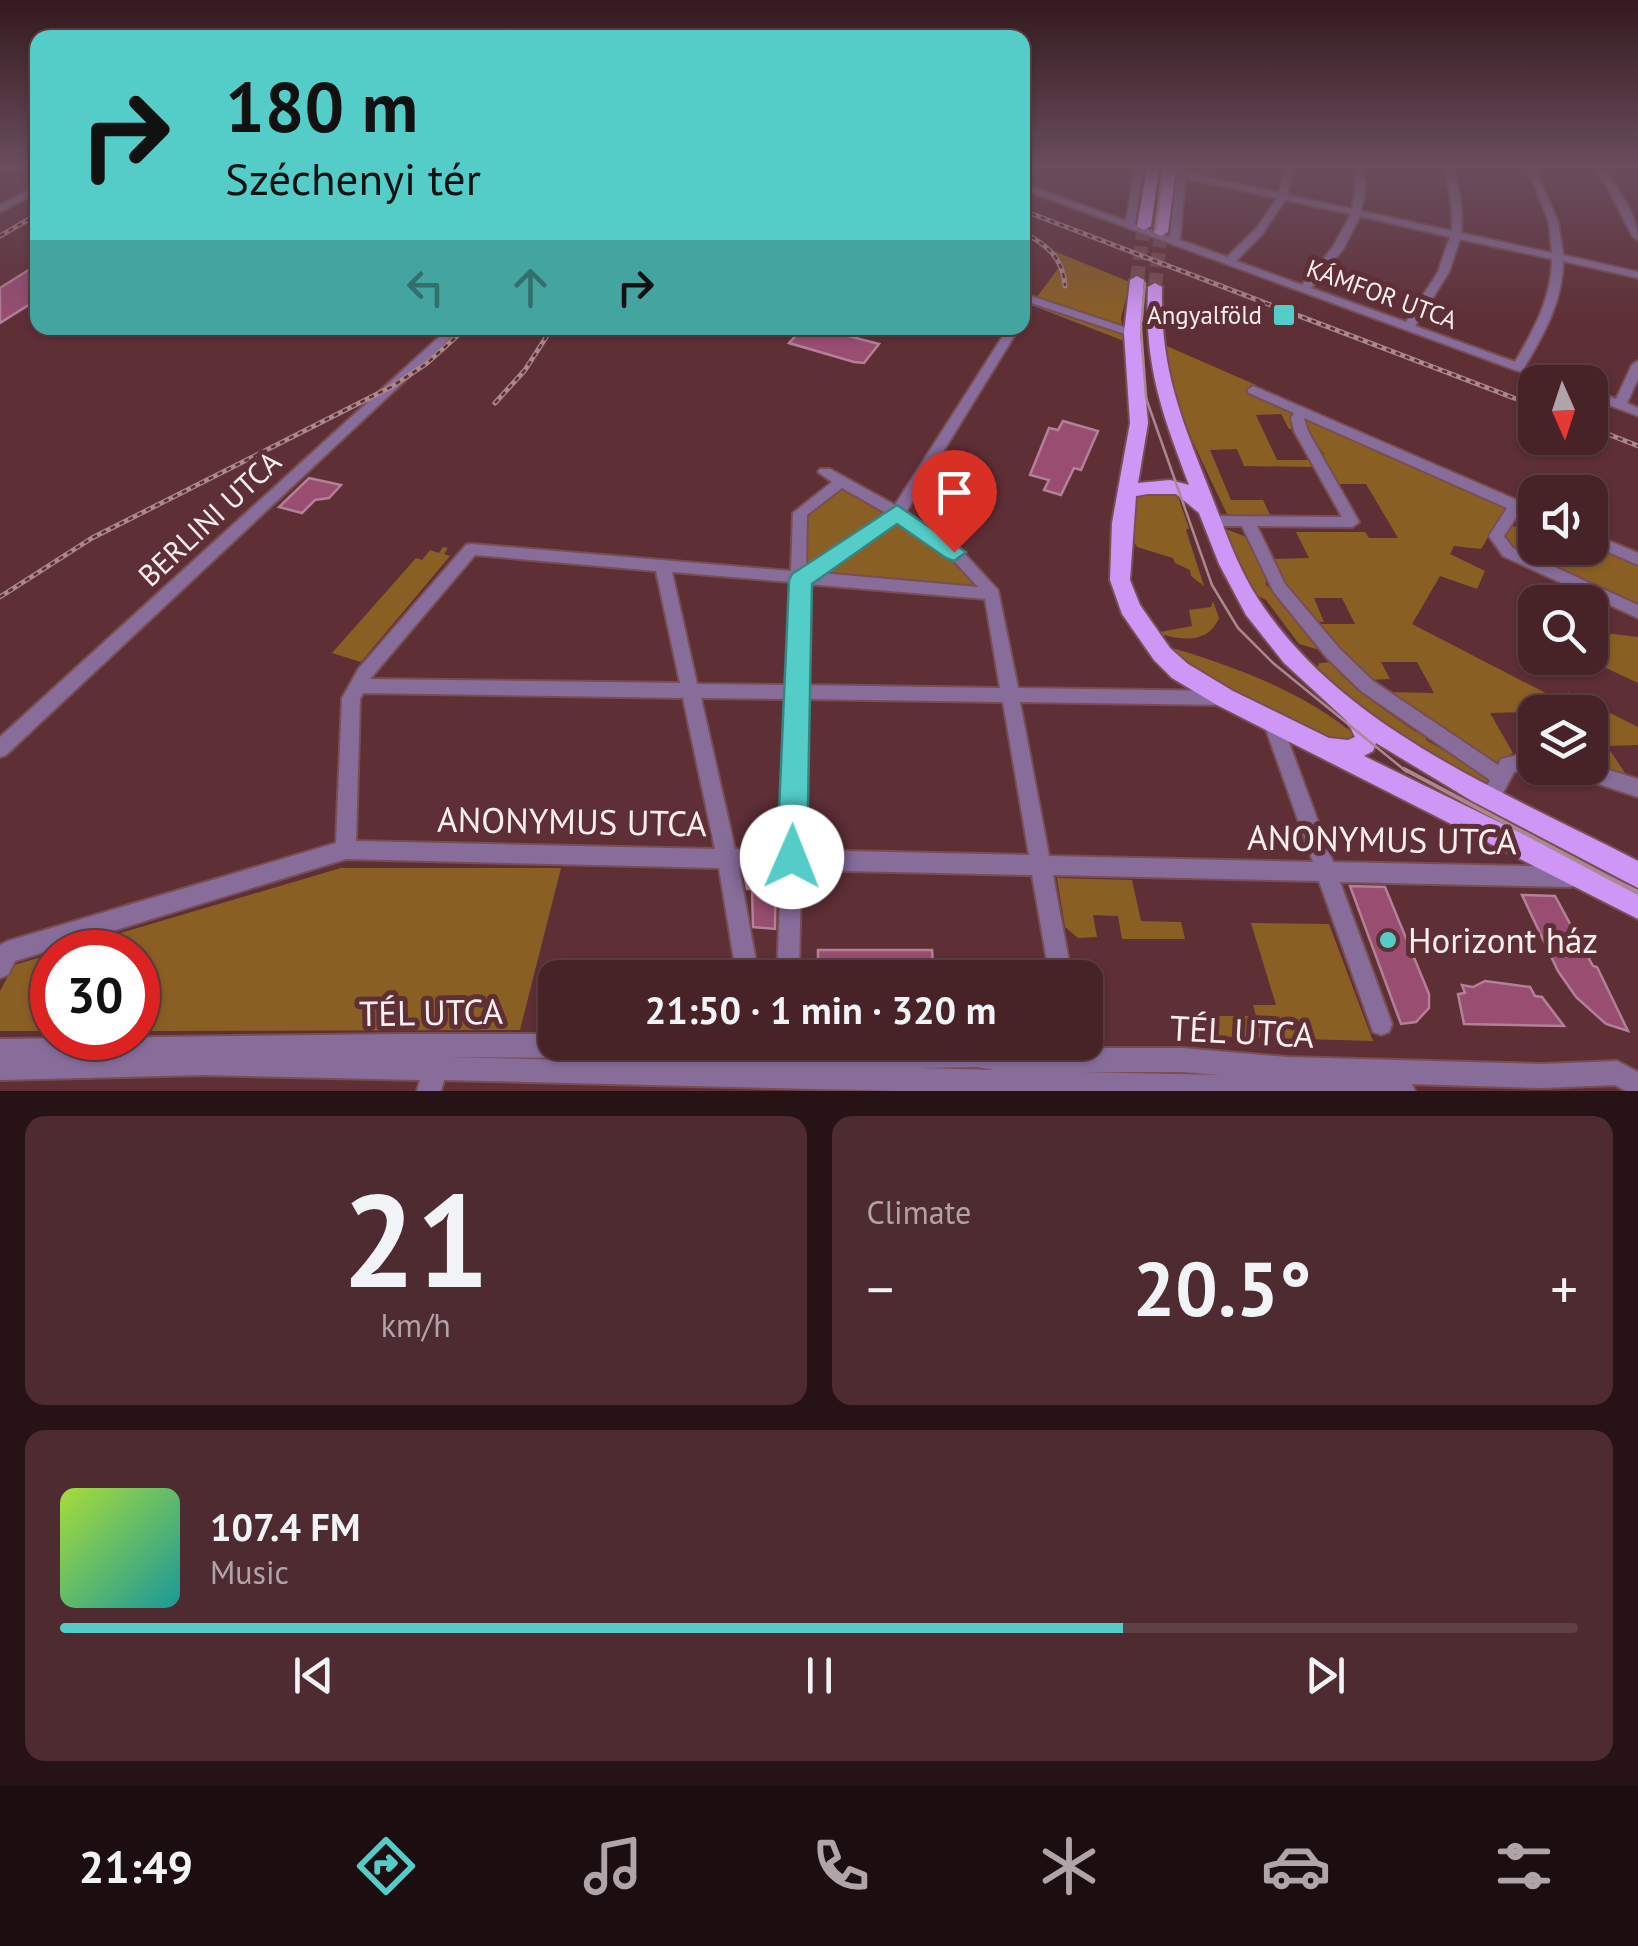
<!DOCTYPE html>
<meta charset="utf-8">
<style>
body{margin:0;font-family:"PT Sans",sans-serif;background:#4e2b30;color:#f1f3f6;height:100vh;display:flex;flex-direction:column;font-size:38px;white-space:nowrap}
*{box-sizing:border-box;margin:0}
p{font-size:32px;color:#b0a4a8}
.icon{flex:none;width:55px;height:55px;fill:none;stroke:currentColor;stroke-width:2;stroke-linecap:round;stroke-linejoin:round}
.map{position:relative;height:1091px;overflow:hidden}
.side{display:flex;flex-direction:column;gap:25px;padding:25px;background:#271316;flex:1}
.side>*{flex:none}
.guide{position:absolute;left:30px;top:30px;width:1000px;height:305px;border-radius:20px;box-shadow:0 2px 8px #0004,0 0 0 2px #5f4045;background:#54cdc8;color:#111;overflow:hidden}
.needle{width:65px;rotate:177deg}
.controls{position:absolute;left:1518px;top:365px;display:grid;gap:20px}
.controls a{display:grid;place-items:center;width:90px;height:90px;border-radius:20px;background:#472328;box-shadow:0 2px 8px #0004,0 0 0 2px #5f4045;font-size:50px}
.speed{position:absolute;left:30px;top:930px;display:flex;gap:20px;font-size:50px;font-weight:700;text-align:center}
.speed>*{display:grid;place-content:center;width:130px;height:130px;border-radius:50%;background:#472328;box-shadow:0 2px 8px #0004,0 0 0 2px #5f4045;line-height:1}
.speed .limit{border:15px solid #d22;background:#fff;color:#111}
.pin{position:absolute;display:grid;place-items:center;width:85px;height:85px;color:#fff;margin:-102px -42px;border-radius:50% 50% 50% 0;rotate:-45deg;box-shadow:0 0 10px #0007}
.pin .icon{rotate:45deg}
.me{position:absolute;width:110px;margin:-55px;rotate:1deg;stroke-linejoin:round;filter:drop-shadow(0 0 8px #0008)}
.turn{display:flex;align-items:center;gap:35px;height:210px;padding:0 30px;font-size:45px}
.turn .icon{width:130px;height:130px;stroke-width:2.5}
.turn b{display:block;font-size:70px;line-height:85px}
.lanes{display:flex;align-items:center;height:95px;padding:0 30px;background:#0003;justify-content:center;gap:50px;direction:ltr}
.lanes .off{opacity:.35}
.big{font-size:75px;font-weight:800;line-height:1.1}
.side .card{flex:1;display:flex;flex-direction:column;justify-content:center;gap:15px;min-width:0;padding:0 35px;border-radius:20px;background:#4e2b30}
.side .dial{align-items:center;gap:0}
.dial b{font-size:130px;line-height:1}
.song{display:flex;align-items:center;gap:30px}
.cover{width:120px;height:120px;border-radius:15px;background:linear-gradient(135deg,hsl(80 70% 55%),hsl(180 70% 35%))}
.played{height:10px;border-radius:5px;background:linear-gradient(90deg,#54cdc8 70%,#5f4045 70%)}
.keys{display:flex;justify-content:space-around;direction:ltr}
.heat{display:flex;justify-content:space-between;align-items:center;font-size:55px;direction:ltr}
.side .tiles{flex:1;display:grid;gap:25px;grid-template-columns:1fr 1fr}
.card:last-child{grid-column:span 2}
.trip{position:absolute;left:538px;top:960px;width:565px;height:100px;border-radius:20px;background:#472328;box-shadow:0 2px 8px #0004,0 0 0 2px #5f4045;font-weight:800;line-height:100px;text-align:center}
.tabs{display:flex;height:160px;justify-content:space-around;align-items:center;background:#1c0e10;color:#b0a4a8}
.tabs .icon{width:70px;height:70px}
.tabs .on{color:#54cdc8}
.tabs b{font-size:45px;color:#f1f3f6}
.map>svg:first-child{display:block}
</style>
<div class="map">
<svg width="1638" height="1091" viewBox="0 0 1638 1091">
<rect width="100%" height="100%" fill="#5f2f36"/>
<g fill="#8a5f24">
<polygon points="1049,249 1130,282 1121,318 1124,341 1031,305 1059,267"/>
<path d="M1162,344L1256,385L1247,394L1295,415L1297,429H1289L1281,414L1256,415L1277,460H1310L1314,467L1244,466L1237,449L1210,450L1231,500H1263L1271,517H1230L1227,514C1201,458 1172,405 1162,344Z"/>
<polygon points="1305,415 1352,440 1355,437 1507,505 1481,549 1454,546 1450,554 1485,571 1477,589 1440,576 1412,624 1563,702 1568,692 1638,727 1638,745 1607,746 1633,785 1585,768 1590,768 1590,712 1535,712 1535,722 1529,712 1490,713 1513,753 1495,763 1383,692 1434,693 1417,662 1381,662 1390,679 1369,680 1313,624 1355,624 1342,598 1314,598 1324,622 1305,621 1323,651 1299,644 1266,600 1251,592 1223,528 1249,538 1266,570 1266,585 1281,597 1273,559 1309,558 1296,532 1365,532 1369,538 1398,538 1366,484 1339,484 1321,460 1324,454 1300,420"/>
<polygon points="842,487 957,562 981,586 975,590 806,576 806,515"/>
<polygon points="1176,491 1189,528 1186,530 1204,586 1191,576 1190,570 1175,563 1173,558 1137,547 1131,536 1135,493"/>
<polygon points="1521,518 1535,524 1535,548 1590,548 1590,538 1638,559 1638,604 1518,550 1515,553 1502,539 1510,525 1515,527"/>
<polygon points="443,547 448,548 444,554 450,556 361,662 332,653 416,558 422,560 430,550 439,553"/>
<path d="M1213,601L1219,618C1207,646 1179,639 1155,633L1192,626L1189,610L1211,607Z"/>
<polygon points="1590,631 1638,637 1638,683 1585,658 1590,658"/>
<path d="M1163,645C1235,667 1300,689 1359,738L1331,744L1212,685Z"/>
<polygon points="1333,662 1342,676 1376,696 1372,701 1416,732 1422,729 1428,731 1426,740 1490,777 1489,782 1479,786 1363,710 1317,669 1319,663"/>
<polygon points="341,868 561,868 520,1030 138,1031 138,952 56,952"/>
<polygon points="1057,878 1132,880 1141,921 1181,922 1185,939 1122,939 1118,916 1093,915 1097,937 1078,938 1065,927"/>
<polygon points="1251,923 1329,924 1373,1041 1199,1036 1194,1016 1256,1016 1253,1005 1276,1005"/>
<polygon points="52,954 52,1031 0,1031 0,991 14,965"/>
</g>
<g fill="#984d71" stroke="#b38097" stroke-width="2.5">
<polygon points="38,264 38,299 0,323 0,288"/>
<polygon points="803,328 818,328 879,344 864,363 854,362 789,343"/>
<polygon points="1063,421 1098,431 1081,470 1074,468 1061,495 1044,490 1049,480 1030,475 1049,428 1058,430"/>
<polygon points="309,478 341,485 329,498 315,500 302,513 279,507"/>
<polygon points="744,873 776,873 775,929 753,927 752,889 747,889"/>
<polygon points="1350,886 1385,887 1429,994 1429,1008 1416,1022 1401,1024"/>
<polygon points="1522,895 1555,896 1593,966 1597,967 1628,1031 1606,1024 1576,997 1558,971"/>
<polygon points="818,950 932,950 934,978 818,978"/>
<polygon points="1485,981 1530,987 1535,996 1542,997 1564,1026 1464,1024 1458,994 1465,993 1462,985 1473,987"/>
</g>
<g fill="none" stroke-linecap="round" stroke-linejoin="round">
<g stroke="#774c52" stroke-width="14" stroke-dasharray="14 6" stroke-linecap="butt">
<polyline points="1137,280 1144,226"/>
<polyline points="1155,287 1161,232"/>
</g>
<g stroke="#784e54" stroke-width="4">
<g id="minor">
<polygon points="0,168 20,168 0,173"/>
<path d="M1135,168H1143L1135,224L1170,237L1177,168H1185V172L1279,193L1286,168H1294L1287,195L1352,209L1356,187V168H1364L1365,187L1361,211L1452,231C1453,208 1450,190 1444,168H1452C1460,190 1463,209 1461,233L1552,253L1549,222L1527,168H1535L1558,222L1563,255L1638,272V278L1563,261C1563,300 1544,334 1525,366L1564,382H1548L1022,189V183L1126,221ZM1185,178L1277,198L1256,229L1227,257L1180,240ZM1285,200L1351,214L1333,247L1302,285L1236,261L1263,233ZM1360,216L1450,237L1438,272L1406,322L1311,288L1343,249ZM1460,239L1552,259C1552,297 1534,330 1515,362L1415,326L1449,272Z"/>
<path d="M1593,168H1602C1617,187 1638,215 1638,240L1633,237L1606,185Z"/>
<polygon points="38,185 38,192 0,212 0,205"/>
<polygon points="1022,293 1136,331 1138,333 1132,336 1128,335 1022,300"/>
<polygon points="449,328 461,328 6,755 0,757 0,737"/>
<path d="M1008,328H1019L906,512L963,552L998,590L1018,688L1223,691L1229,693L1232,698L1229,703L1223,705L1020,702L1049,856L1313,862L1263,721L1266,716L1272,713L1278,716L1281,721L1333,862L1571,867L1578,870L1581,877L1578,884L1571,887L1340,882L1392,1024L1389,1032L1381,1035L1373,1032L1319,881L1053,875L1072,978H1050L1032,875L801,870L799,978H777L781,869L739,868L759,978H737L719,868L346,859L15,961L8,975L0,978V945L8,941L336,843L342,698L359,668L466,545L471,544L791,571L793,513L832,482L818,472L820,469H830L895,505ZM842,488L886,513L806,568L807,515ZM897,520L953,560L978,587L821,573ZM475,555L656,571L680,683L370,679ZM672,572L790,582L787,685L697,684ZM806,584L985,599L1000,688L804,685ZM363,693L683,698L715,849L356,841L360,699ZM701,698L786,699L781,850L735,849ZM804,699L1003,702L1029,855L801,850Z"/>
<polygon points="1638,361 1638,379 1627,403 1638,408 1638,416 1590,398 1590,390 1616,399 1632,365"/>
<polygon points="1253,386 1535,508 1535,519 1519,513 1504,536 1513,548 1638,605 1638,618 1503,556 1489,536 1507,508 1304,418 1308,431 1359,522 1352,527 1257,526 1285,584 1339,648 1373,681 1498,765 1501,759 1535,751 1535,767 1514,772 1496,806 1489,809 1482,806 1479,800 1490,780 1361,691 1327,658 1273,591 1242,526 1211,526 1204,521 1211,516 1342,517 1294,431 1291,418 1294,413 1249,393 1247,390"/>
<polygon points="1590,533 1638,553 1638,565 1590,544"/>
<polygon points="1590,764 1638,779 1638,797 1568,774 1566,768 1590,768"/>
<path d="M402,1034H555V1042H702L766,1048L771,1042H797L795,1048L977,1043L1006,1048H1182L1287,1057L1542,1064L1617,1061L1638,1072V1091H1626L1615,1085L1542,1088L1412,1084L1415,1091H899L444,1080L441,1091H417L420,1080L204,1075L0,1080V1039ZM447,1057L608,1058L659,1062ZM977,1067L995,1070L921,1068ZM1079,1072H1182L1220,1075Z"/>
</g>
</g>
<g stroke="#784e54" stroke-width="4">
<g id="major">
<polygon points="1147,168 1159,168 1151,226 1144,230 1137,226"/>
<polygon points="1164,168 1176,168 1168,232 1161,236 1154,232"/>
<path d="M1137,276L1144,280L1140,333L1148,423L1138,483L1170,480L1189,485C1162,413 1144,366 1148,287L1155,283L1162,287C1160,366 1179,412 1207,484C1221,519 1233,556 1252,589C1335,727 1502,790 1638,861V888L1472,801L1376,743L1373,751L1364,756L1638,890V919L1217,705L1172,678L1154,660L1122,614L1110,580L1112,523L1130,423L1124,333L1130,280ZM1148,494H1176L1199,513L1219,564L1246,615L1284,663L1347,721L1355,737L1348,740L1329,738L1233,691L1188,664L1170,648L1140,605L1130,580L1136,496Z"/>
</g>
</g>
<use href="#minor" fill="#886d9b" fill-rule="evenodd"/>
<use href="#major" fill="#cf97f5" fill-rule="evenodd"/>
<g stroke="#a9898d" stroke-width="2.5">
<polyline points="1155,230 1163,168"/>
<polyline points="1145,283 1141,328 1146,398 1212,585 1238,628 1273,663 1407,772"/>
</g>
<polyline stroke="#a9898d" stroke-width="4" points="1404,769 1638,893"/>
<g stroke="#a9898d" stroke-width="5">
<g id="rail">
<polyline points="1022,210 1535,406"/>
<path d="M1022,232C1046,244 1063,257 1065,286"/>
<polyline points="0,236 38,214"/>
<polyline points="495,403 525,370 552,328"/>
<polyline points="1590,427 1638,446"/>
<polyline points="0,597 92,538 391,387 426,364 466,328"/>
</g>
</g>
<use href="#rail" stroke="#5f2f36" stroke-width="2.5" stroke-dasharray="5" stroke-linecap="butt"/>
</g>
<linearGradient id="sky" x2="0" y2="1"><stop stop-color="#341a1e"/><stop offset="0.52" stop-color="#694d5d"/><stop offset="1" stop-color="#694d5d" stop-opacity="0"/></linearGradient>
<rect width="1638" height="321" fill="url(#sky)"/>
<polygon fill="#54cdc8" stroke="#378582" stroke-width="2.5" points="897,505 966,552 954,561 946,558 897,524 812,584 807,857 803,867 792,872 782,867 777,857 789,580 792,574"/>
<g fill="#54cdc8" stroke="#5f2f36" stroke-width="4">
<rect x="1272" y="303" width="24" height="24" rx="5"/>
<circle cx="1388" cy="940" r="10"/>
</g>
<g text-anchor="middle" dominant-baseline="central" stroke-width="10" stroke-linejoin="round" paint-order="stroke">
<g font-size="25" fill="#fceff0" stroke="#5f2f36">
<text transform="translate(1382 294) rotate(20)">KÁMFOR UTCA</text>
</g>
<g font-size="25" fill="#fceff0" stroke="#5f2f36" text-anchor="end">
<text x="1262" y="315">Angyalföld</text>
</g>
<g font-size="30" fill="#fceff0" stroke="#5f2f36">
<text transform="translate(209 518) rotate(-43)">BERLINI UTCA</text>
</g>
<g font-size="35" fill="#fceff0" stroke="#5f2f36">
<text transform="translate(572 821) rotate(1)">ANONYMUS UTCA</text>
<text transform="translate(1382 839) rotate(1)">ANONYMUS UTCA</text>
<text transform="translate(431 1012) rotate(-1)">TÉL UTCA</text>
<text transform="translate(1242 1031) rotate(3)">TÉL UTCA</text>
</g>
<g font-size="35" fill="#fceff0" stroke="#5f2f36" text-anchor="start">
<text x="1408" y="940">Horizont ház</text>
</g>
</g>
</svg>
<div class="controls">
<a><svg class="needle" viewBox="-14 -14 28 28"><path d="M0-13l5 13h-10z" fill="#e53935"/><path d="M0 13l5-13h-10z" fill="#b0a4a8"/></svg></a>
<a><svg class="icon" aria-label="sound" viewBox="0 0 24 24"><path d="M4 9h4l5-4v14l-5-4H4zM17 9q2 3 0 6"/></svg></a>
<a><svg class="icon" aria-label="search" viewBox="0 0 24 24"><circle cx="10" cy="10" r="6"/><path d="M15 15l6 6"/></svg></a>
<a><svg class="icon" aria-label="layers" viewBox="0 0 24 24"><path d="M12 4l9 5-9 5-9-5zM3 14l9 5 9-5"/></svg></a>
</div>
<div class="speed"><div class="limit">30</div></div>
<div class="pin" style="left:954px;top:552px;background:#d93025"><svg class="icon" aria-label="arrive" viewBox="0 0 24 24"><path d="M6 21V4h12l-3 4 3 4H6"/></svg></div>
<svg class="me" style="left:792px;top:857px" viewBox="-20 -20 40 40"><circle r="19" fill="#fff"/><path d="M0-13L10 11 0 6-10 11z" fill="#54cdc8"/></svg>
<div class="trip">21:50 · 1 min · 320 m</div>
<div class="guide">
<div class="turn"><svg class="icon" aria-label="right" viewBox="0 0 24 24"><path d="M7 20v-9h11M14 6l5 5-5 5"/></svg><div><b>180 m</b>Széchenyi tér</div></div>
<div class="lanes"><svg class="icon off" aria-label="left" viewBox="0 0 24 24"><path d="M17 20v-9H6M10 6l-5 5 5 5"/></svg><svg class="icon off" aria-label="ahead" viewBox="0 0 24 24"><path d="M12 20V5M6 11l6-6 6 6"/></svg><svg class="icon" aria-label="right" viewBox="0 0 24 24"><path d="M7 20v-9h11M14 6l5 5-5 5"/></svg></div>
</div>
</div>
<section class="side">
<div class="tiles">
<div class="card dial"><b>21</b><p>km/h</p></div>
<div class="card"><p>Climate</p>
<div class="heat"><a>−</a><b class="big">20.5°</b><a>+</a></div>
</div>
<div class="card">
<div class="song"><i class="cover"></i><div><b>107.4 FM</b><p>Music</p></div></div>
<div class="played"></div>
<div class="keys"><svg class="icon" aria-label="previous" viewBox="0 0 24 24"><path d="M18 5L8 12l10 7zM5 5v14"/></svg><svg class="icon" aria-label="pause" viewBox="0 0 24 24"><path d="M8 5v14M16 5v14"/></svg><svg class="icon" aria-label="next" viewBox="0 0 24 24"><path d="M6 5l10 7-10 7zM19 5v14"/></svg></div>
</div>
</div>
</section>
<nav class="tabs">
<b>21:49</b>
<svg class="icon on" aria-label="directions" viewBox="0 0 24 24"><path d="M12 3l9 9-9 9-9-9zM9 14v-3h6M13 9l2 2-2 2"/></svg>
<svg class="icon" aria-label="music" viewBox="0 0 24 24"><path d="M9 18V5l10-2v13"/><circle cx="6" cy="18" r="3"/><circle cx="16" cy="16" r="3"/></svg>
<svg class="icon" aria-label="phone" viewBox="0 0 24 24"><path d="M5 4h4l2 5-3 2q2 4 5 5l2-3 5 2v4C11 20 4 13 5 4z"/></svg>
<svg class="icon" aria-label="climate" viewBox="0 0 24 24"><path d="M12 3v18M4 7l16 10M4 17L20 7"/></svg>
<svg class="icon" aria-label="car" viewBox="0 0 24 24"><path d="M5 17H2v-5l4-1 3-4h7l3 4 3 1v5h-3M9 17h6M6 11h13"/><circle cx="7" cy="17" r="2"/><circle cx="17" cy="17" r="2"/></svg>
<svg class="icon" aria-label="filters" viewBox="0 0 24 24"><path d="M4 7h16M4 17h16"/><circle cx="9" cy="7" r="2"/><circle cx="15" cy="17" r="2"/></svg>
</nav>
